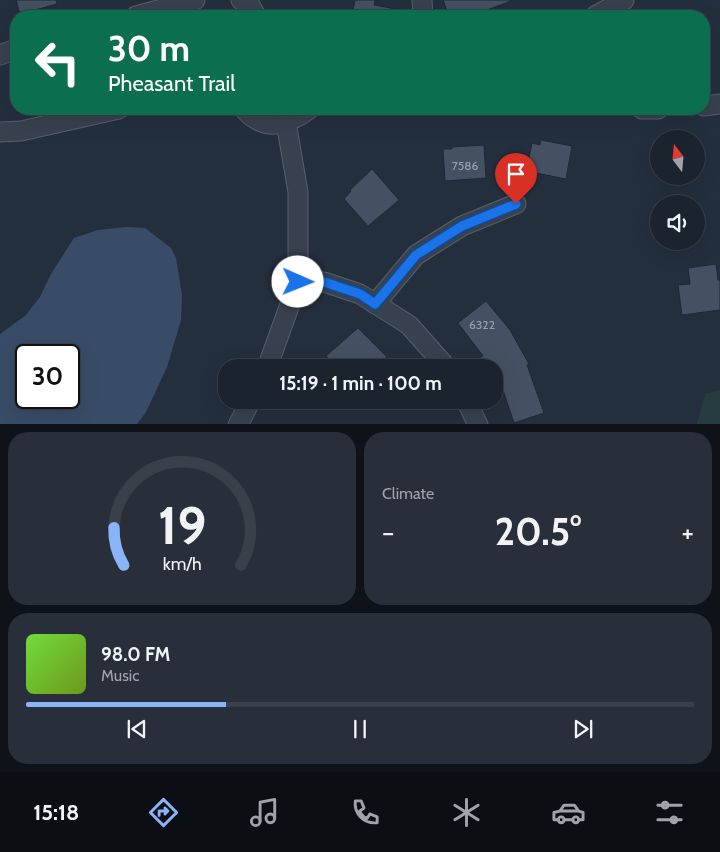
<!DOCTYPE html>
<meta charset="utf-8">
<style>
body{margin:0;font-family:Cabin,sans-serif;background:#282f3a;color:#f1f3f6;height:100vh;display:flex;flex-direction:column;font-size:19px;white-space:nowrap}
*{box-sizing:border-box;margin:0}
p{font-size:16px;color:#a0a4aa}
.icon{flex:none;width:28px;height:28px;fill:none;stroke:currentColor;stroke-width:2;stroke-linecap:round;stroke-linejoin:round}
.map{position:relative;height:424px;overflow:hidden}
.panel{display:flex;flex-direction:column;gap:8px;padding:8px;background:#0f1319;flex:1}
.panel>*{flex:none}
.hud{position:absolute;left:10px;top:10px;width:700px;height:105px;border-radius:20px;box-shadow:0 5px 20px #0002,0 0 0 1px #39404a;background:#0b6e4f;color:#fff;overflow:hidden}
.needle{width:32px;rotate:344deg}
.controls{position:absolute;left:650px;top:130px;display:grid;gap:10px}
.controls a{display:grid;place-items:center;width:55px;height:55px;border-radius:50%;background:#1b232e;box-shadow:0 5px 20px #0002,0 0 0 1px #39404a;font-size:25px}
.speed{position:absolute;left:15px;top:344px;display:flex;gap:10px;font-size:25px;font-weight:700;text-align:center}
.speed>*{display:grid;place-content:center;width:65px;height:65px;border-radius:50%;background:#1b232e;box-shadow:0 5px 20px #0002,0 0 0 1px #39404a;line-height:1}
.speed .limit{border:2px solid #111;border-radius:8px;background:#fff;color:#111}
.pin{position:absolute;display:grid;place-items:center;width:42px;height:42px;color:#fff;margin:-51px -21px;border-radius:50% 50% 50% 0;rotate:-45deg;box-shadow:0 0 5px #0007}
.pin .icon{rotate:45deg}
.me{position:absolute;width:55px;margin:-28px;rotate:91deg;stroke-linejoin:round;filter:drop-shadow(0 0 4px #0008)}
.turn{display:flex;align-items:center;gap:18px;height:105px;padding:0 15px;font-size:22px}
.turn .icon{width:65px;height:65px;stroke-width:2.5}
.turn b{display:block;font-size:35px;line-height:42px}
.big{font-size:38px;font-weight:700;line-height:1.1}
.panel .widget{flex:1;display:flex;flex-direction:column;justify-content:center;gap:8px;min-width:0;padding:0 18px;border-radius:20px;background:#282f3a}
.panel .dial{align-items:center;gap:0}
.dial svg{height:130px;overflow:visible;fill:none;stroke:#39404a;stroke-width:7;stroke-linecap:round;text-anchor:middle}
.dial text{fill:#f1f3f6;stroke:none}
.song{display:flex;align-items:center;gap:15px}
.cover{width:60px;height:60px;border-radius:8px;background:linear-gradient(135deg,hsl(100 70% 55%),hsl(80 70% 35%))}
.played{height:5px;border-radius:2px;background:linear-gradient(90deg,#8ab4f8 30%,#39404a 30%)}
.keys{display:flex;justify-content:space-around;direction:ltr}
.heat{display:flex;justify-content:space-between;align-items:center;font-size:28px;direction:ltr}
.panel .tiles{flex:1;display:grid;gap:8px;grid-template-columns:1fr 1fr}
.widget:last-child{grid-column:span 2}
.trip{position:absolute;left:218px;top:359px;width:285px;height:50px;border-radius:20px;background:#1b232e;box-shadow:0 5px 20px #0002,0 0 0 1px #39404a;font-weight:700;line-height:50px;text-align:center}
.tabs{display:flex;height:80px;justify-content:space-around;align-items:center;background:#0b0e12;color:#a0a4aa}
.tabs .icon{width:35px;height:35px}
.tabs .selected{color:#8ab4f8}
.tabs b{font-size:22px;color:#f1f3f6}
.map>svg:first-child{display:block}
</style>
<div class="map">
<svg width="720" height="425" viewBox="0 0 720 425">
<rect width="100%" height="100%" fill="#242f3e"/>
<polygon fill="#263c3f" points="720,390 720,424 697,424 705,394"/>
<path fill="#394c67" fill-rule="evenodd" d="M126,227L145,228L171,248L176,258L182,295L181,320L167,367L146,412L137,424H0V334L25,316L40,297L51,274L74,238L98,230ZM26,355H69V398H26Z"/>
<g fill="#455162" stroke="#1f2835">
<polygon points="16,0 56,0 57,4 20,14"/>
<polygon points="355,0 375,0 374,5 401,10 400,16 352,16"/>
<polygon points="443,0 510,0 511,1 471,16 449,16"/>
<polygon points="541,140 572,146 566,179 526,171 532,143 540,145"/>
<polygon points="484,145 486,178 445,181 443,149 452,149 452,147"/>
<polygon points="372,169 399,200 368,226 344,199 351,191 350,190"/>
<polygon points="716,264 718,280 720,280 720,310 682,315 678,285 690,284 688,268"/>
<polygon points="486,301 510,330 529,364 527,365 544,413 514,423 500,381 494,384 494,368 484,368 479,358 483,356 458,323"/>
<polygon points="358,328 387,357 374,368 337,368 326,356"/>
</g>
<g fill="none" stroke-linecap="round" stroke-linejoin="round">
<g stroke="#565f6c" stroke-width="21">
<g id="street">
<polyline points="241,0 249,3 256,16"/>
<polyline points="422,0 423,16"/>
<polyline points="136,16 195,0"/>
<polyline points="595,16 624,0"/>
<polyline points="0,55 16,49"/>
<polyline points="704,106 720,104"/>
<path d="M244,109C250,116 258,122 268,124C280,126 300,117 309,109"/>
<polyline points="642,109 658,109"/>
<polyline points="0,132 21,131 119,109"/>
<polyline points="298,282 324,282 360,294 409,325 447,368"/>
<polyline points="375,304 416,255 462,226 516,204"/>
<polyline points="267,368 298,282 298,192 286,122"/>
<polyline points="466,400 478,425"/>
<polyline points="238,425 251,400"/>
</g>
</g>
<use href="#street" stroke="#38414e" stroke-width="19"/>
</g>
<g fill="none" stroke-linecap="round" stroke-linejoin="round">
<g stroke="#114b97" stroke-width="12">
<polyline id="route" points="298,282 324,282 360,294 375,304 416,255 462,226 516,204"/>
</g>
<use href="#route" stroke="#1a73e8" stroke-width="9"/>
</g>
<g text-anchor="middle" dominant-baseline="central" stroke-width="4" stroke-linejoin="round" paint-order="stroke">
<g font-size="12" fill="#98a1af">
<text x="465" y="165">7586</text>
<text x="482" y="324">6322</text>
</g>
</g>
</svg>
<div class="controls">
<a><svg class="needle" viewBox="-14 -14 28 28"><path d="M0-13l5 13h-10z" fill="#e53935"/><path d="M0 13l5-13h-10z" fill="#a0a4aa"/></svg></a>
<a><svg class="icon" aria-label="sound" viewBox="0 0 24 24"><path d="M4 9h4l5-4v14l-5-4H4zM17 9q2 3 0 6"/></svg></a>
</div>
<div class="speed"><div class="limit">30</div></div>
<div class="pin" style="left:516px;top:204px;background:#d93025"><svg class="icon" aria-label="arrive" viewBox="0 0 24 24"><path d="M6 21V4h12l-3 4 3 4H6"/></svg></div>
<svg class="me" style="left:298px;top:282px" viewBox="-20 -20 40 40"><circle r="19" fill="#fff"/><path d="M0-13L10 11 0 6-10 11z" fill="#1a73e8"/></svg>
<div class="trip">15:19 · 1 min · 100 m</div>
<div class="hud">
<div class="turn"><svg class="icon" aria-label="left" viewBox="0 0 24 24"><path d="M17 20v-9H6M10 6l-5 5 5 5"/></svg><div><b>30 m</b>Pheasant Trail</div></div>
</div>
</div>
<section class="panel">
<div class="tiles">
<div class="widget dial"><svg viewBox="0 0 100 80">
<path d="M14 69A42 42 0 1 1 86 69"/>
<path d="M14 69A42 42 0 0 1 8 46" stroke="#8ab4f8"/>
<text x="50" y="56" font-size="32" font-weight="700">19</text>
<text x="50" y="72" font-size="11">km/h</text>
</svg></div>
<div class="widget"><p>Climate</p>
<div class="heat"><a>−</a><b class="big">20.5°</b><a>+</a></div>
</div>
<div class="widget">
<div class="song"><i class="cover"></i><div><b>98.0 FM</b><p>Music</p></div></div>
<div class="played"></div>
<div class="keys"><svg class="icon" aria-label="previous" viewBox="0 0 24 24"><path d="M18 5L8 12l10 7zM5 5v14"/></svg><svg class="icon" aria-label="pause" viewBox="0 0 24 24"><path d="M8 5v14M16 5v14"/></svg><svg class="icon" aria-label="next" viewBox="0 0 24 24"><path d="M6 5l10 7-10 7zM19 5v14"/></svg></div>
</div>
</div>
</section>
<nav class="tabs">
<b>15:18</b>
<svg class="icon selected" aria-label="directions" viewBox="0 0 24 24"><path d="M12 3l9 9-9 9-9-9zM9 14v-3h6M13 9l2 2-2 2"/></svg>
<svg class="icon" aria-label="music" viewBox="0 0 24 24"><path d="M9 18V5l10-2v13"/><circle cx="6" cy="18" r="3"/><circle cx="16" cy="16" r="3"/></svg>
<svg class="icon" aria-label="phone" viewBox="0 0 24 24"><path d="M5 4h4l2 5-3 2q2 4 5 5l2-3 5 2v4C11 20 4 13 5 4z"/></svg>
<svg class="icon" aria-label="climate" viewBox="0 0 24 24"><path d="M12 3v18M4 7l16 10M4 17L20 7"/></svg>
<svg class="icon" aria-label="car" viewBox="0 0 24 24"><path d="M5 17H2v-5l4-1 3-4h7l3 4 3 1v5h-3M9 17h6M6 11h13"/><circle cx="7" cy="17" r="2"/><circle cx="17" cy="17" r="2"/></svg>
<svg class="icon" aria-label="filters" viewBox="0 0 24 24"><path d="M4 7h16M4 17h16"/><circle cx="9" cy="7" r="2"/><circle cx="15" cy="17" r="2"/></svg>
</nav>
